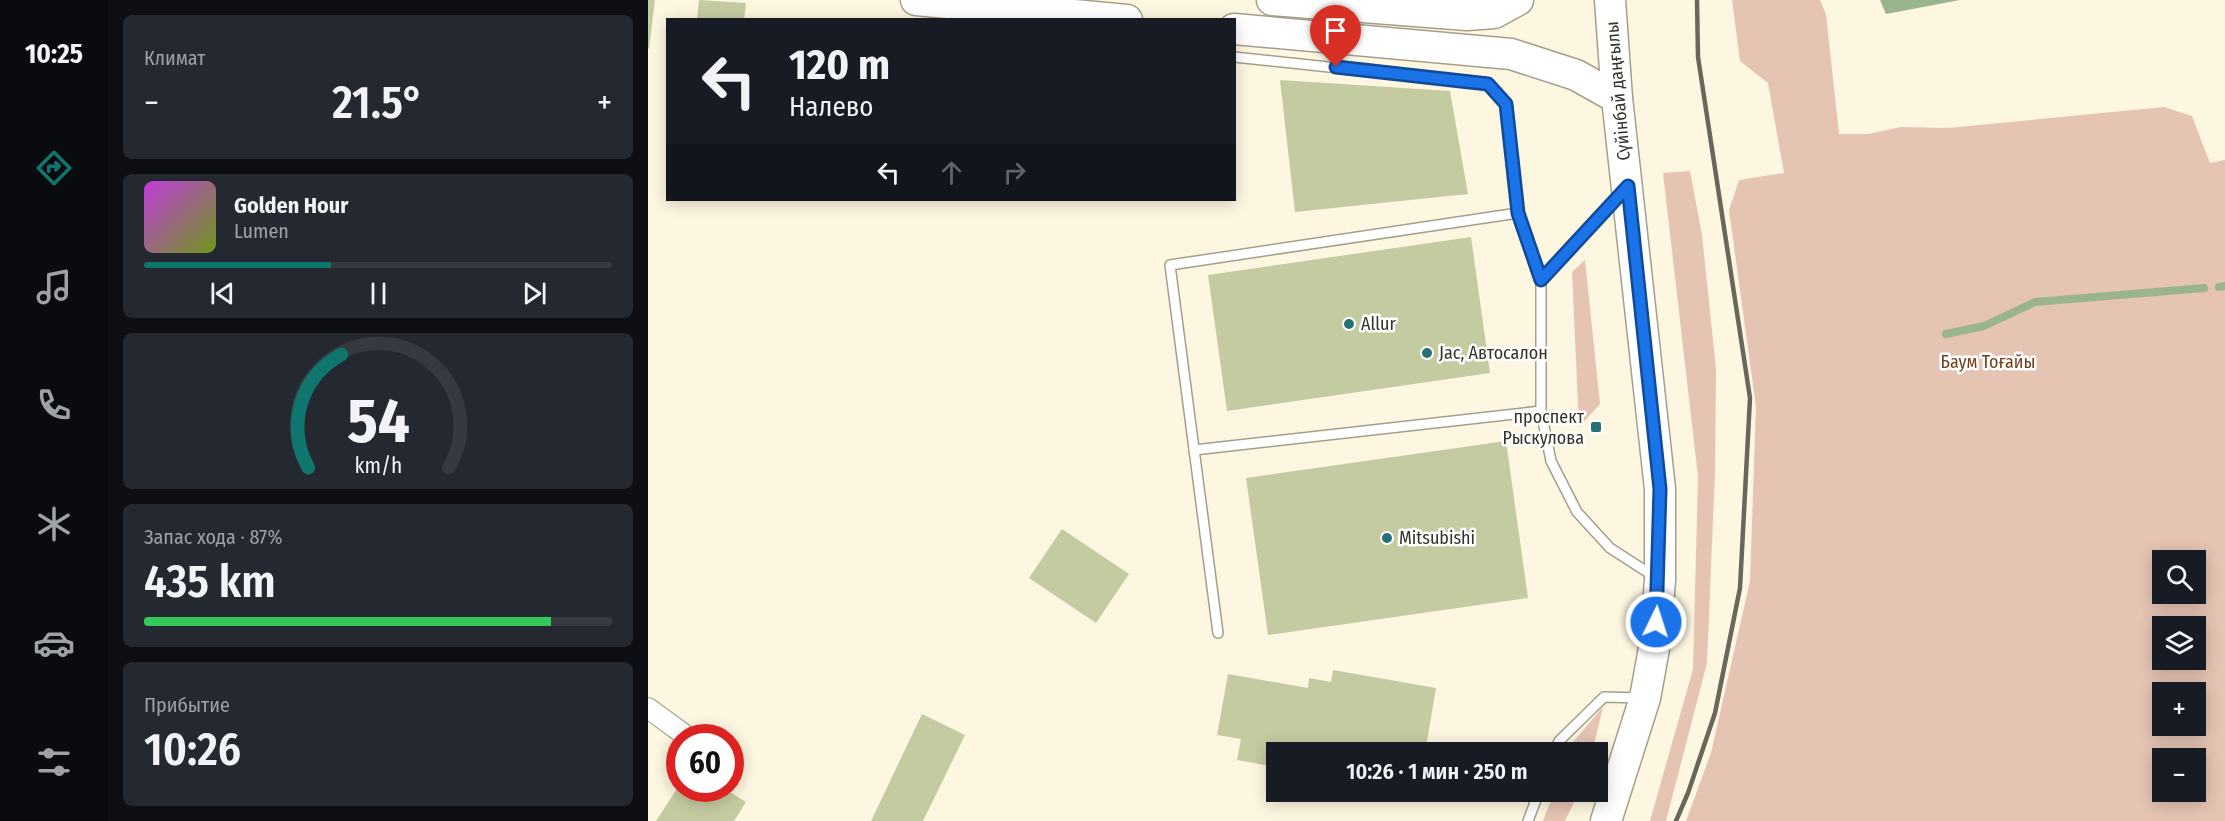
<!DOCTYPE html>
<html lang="ru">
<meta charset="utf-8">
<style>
body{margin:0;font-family:"Fira Sans Condensed",sans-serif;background:#242831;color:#f1f3f6;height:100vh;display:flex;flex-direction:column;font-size:22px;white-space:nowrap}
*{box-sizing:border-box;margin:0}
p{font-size:20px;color:#9ea1a6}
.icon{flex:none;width:33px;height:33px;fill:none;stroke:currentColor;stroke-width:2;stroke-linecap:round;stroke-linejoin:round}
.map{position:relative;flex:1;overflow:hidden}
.side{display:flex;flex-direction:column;gap:15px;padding:15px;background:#0d0f14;width:540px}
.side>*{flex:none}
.top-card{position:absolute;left:18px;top:18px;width:570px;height:183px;border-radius:0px;box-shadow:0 3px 15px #0003;background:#171b24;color:#f1f3f6;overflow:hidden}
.controls{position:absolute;left:1504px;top:550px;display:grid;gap:12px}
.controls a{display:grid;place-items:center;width:54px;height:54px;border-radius:0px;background:#171b24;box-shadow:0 3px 15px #0003;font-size:30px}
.speed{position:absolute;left:18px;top:724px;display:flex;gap:12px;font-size:30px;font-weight:700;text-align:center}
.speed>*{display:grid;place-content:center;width:78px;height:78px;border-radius:50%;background:#171b24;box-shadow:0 3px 15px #0003;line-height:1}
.speed .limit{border:9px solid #d22;background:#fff;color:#111}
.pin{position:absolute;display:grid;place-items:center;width:51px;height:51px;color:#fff;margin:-62px -26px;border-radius:50% 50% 50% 0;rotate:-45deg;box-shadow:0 0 6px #0007}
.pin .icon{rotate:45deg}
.me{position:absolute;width:66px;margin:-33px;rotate:4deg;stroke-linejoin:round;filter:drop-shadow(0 0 4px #0008)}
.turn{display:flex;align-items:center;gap:21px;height:126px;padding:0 24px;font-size:27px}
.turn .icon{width:78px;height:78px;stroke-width:2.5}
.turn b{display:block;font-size:42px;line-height:51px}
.lanes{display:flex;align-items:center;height:57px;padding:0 24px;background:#0003;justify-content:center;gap:30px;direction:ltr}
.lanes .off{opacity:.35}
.big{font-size:45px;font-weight:600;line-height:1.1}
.side .card{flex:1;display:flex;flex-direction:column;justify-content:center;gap:9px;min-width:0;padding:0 21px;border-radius:9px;background:#242831}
.side .dial{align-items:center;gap:0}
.dial svg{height:156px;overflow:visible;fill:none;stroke:#363941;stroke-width:7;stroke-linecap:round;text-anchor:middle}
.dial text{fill:#f1f3f6;stroke:none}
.song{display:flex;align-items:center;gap:18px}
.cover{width:72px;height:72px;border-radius:9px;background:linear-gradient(135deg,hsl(290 70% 55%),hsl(80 70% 35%))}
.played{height:6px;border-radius:3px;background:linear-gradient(90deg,#0f766e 40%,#363941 40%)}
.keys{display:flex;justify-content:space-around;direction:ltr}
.heat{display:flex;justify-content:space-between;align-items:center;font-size:33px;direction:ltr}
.charge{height:9px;border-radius:4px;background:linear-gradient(90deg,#34c759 87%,#363941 0)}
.trip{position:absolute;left:618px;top:742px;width:342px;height:60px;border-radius:0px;background:#171b24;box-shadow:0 3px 15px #0003;font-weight:600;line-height:60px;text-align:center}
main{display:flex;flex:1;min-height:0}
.tab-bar{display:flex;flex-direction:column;width:108px;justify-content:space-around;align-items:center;background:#090b0e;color:#9ea1a6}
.tab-bar .icon{width:42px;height:42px}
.tab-bar .current{color:#0f766e}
.tab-bar b{font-size:27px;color:#f1f3f6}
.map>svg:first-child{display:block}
</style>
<main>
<nav class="tab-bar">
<b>10:25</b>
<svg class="icon current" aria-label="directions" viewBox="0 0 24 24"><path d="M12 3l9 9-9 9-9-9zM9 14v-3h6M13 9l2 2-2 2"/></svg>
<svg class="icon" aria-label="music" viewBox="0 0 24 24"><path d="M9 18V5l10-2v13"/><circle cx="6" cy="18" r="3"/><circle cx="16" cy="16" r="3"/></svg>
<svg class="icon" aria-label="phone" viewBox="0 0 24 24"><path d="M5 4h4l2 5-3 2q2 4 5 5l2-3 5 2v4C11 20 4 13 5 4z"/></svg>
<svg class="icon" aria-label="climate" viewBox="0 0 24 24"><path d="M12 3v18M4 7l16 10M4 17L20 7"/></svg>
<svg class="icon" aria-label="car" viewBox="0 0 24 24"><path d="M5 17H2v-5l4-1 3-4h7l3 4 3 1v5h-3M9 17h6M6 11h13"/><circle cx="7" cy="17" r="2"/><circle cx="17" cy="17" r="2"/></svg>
<svg class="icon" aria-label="filters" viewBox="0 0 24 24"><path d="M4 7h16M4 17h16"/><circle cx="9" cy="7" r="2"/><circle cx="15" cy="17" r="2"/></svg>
</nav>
<section class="side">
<div class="card"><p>Климат</p>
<div class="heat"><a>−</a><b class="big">21.5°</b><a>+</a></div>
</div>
<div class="card">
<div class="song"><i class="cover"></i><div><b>Golden Hour</b><p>Lumen</p></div></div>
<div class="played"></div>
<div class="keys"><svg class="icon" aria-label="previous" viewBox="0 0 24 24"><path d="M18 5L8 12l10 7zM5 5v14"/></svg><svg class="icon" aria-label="pause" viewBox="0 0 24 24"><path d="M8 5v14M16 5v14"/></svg><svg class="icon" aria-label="next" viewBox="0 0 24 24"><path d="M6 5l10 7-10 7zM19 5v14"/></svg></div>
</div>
<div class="card dial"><svg viewBox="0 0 100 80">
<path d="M14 69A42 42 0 1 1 86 69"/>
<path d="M14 69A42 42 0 0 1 31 11" stroke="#0f766e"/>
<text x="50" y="56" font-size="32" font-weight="700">54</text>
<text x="50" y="72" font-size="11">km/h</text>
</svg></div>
<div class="card"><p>Запас хода · 87%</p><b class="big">435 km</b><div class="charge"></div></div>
<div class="card"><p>Прибытие</p><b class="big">10:26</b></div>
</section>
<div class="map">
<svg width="1577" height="821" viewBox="0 0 1577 821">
<rect width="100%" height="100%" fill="#fdf7e1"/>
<g fill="#e5c4b3" fill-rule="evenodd">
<path d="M1084,0H1172L1178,14L1191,134H1220L1253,127L1300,128L1516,107L1544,116L1562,163L1577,160V821H1038L1063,753L1102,581L1108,407L1081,210L1091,180L1136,173L1120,83L1092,61ZM1515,561H1548V594H1515ZM1515,627H1548V660H1515ZM1515,693H1548V726H1515ZM1515,759H1548V792H1515Z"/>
<polygon points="1042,171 1054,235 1068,369 1067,473 1059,663 1018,821 1002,821 1045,669 1050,477 1015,173"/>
<polygon points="937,260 952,404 931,427 924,272"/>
<polygon points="955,707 944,753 920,753 924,743"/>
<polygon points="906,792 931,792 917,821 895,821"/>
</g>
<polygon fill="#9bb490" points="1232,0 1312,0 1238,14"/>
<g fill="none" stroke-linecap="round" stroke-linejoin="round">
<g stroke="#9bb490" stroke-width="8">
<polyline points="1571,287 1577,286"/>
<polyline points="1298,334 1336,326 1387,302 1556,288"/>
</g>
</g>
<g fill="#c5cba1">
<polygon points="0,0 7,0 1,49 0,48"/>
<polygon points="51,0 98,3 96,20 49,20"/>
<polygon points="632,80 802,91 820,194 647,212"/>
<polygon points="823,237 842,373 579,411 560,275"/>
<polygon points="858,441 880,598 620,635 598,478"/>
<polygon points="414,529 481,574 448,623 381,578"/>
<polygon points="685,670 788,688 777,753 628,753 628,767 589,760 593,739 569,735 580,674 660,688 661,678 683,682"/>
<polygon points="274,714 317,735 275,821 223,821"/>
<polygon points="32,784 32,789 77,789 98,802 86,821 8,821"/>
</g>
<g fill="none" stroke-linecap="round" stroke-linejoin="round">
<g stroke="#a49f8b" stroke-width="12">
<g id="lane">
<polyline points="586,57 840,84 858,104 870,213 893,280 893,411 903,461 929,512 962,548 1007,577"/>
<polyline points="893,280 973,193"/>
<polyline points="546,450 893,411"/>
<polyline points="570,633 522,265 870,213"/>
<polyline points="906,753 911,741 956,697 992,698"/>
<polyline points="880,821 891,792"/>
</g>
</g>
<g stroke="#a49f8b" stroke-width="22">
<polyline id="street" points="0,708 41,738"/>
</g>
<g stroke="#a49f8b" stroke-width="33">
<g id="primary">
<polyline points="268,0 479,20"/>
<polyline points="624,0 819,15 846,13 870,0"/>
<polyline points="586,29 863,54 928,75 969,98"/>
<polyline points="958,821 997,698 1007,643 1012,580 1012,489 969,98 962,0"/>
</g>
</g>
<use href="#lane" stroke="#fff" stroke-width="9"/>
<use href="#street" stroke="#fff" stroke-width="20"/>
<use href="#primary" stroke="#fff" stroke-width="30"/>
<polyline stroke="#6a665b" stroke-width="4.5" points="1028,821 1040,793 1067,713 1092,588 1102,398 1050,57 1049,0"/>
</g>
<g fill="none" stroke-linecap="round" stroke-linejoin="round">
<g stroke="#114b97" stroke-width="15">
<polyline id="route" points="688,67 840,84 858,104 870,213 893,280 980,186 1012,489 1008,622"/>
</g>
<use href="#route" stroke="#1a73e8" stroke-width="10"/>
</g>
<g fill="#267175" stroke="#fff" stroke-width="2">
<circle cx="701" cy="324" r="6"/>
<circle cx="779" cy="353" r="6"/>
<rect x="942" y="421" width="12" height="12" rx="3"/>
<circle cx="739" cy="538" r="6"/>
</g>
<g text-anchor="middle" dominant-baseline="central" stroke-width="5" stroke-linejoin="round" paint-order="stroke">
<g font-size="18" fill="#35322a" stroke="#fff">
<text transform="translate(970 91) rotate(-95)">Сүйінбай даңғылы</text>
</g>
<g font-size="18" fill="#35322a" stroke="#fff" text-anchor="start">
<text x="713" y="324">Allur</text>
<text x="791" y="353">Jac, Автосалон</text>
<text x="936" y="417" text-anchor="end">проспект<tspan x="936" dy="21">Рыскулова</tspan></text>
<text x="751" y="538">Mitsubishi</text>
</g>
<g font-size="18" fill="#733e1c" stroke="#fff">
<text x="1340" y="362">Баум Тоғайы</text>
</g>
</g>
</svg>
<div class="controls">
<a><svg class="icon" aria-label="search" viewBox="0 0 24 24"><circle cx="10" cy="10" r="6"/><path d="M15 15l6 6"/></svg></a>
<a><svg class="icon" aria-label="layers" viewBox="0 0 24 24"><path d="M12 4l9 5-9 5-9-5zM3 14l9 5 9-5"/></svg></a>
<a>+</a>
<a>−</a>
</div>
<div class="speed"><div class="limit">60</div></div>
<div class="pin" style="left:688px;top:67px;background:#d93025"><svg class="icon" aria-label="arrive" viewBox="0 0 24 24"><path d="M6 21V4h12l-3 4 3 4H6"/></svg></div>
<svg class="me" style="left:1008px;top:622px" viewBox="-20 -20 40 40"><circle r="17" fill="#1a73e8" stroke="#fff" stroke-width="3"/><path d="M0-11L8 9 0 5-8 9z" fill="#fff"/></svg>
<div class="trip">10:26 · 1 мин · 250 m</div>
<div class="top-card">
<div class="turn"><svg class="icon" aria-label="left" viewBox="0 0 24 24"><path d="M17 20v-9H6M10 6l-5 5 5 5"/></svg><div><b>120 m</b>Налево</div></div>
<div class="lanes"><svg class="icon" aria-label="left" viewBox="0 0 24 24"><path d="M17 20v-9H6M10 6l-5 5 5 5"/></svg><svg class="icon off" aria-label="ahead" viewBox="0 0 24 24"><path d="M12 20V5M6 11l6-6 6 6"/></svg><svg class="icon off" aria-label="right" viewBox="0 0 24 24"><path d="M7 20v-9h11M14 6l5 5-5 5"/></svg></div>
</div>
</div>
</main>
